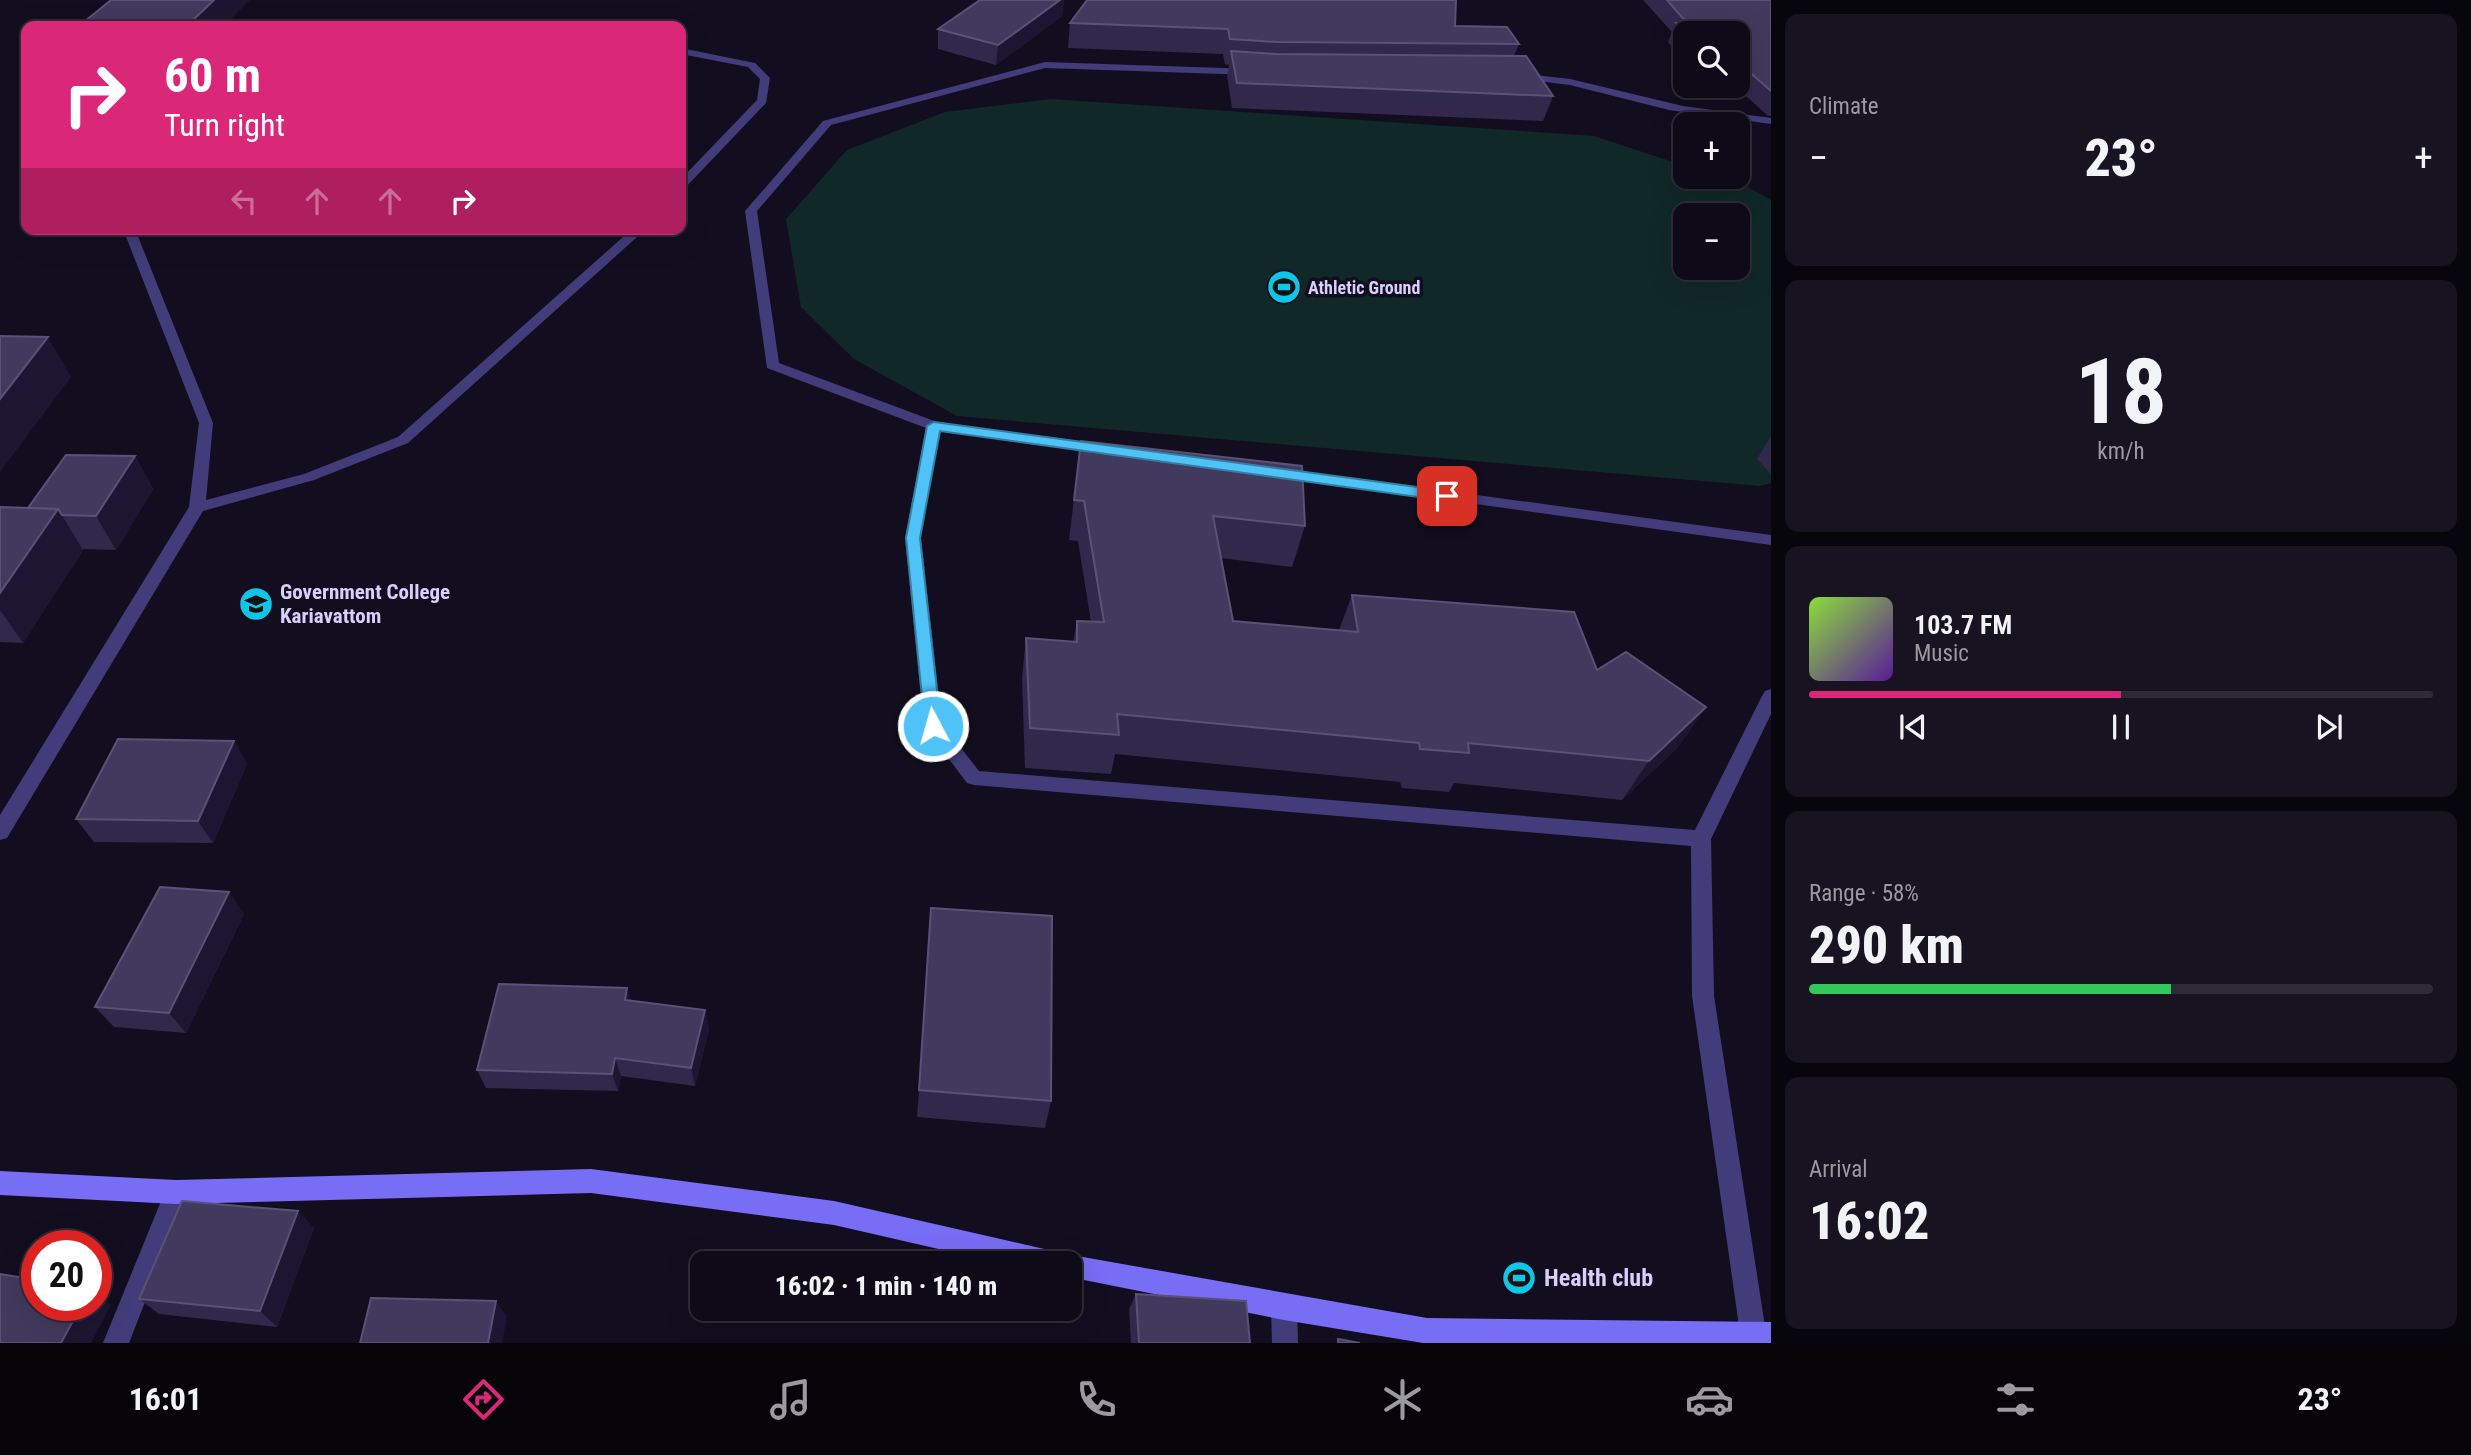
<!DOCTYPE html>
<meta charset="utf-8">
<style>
body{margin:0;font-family:"Roboto Condensed",sans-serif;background:#171320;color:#f1f3f6;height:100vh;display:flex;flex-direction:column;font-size:26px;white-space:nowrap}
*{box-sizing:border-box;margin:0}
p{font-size:23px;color:#9b9aa1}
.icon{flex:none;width:38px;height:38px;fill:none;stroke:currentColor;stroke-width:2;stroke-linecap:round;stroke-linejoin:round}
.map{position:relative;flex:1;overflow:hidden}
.side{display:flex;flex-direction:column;gap:14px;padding:14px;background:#08060d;width:700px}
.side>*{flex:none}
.guide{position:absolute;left:21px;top:21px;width:665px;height:214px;border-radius:14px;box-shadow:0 7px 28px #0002,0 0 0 2px #2e2b36;background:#db2777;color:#fff;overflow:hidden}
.tools{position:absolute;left:1673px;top:21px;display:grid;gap:14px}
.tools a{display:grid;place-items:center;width:77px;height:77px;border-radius:14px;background:#0e0a17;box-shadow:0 7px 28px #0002,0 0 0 2px #2e2b36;font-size:35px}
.speed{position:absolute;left:21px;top:1230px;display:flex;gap:14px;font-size:35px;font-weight:700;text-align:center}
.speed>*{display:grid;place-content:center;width:91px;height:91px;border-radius:50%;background:#0e0a17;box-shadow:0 7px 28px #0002,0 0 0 2px #2e2b36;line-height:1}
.speed .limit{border:10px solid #d22;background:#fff;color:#111}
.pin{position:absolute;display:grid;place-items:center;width:60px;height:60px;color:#fff;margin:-30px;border-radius:14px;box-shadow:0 4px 10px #0006}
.me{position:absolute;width:77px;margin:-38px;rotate:354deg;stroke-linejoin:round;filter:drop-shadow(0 0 5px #0008)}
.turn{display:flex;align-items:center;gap:24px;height:147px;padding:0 28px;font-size:32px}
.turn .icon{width:91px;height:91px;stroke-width:2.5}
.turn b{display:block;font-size:49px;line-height:60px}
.lanes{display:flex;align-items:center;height:66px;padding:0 28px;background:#0003;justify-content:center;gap:35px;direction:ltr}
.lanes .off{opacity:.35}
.big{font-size:52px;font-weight:800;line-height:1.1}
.side .tile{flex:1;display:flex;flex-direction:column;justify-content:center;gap:10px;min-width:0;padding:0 24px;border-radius:14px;background:#171320}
.side .dial{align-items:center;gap:0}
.dial b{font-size:91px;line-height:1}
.song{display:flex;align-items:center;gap:21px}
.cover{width:84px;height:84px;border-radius:10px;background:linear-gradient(135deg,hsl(90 70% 55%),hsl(270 70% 35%))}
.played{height:7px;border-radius:4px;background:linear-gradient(90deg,#db2777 50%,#2e2b36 50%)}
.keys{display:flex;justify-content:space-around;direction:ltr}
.heat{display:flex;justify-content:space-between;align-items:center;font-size:38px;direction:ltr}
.charge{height:10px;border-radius:5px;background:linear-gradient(90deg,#34c759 58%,#2e2b36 0)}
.trip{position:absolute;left:690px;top:1251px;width:392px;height:70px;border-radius:14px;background:#0e0a17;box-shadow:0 7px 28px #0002,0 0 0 2px #2e2b36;font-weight:800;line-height:70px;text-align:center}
.dock{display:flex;height:112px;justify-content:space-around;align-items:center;background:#060409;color:#9b9aa1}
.dock .icon{width:49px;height:49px}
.dock .current{color:#db2777}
.dock b{font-size:32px;color:#f1f3f6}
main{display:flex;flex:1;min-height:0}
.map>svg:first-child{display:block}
</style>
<main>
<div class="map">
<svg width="1771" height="1343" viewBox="0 0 1771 1343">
<rect width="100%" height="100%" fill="#120e1f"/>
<path fill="#112828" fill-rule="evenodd" d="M1051,99L1594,136L1685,166V177C1724,177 1738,180 1771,200V483L1760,486L957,416L854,359L801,307L786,219L847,150L945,112ZM1685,215H1738V268H1685Z"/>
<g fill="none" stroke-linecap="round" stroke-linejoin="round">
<g fill="#423c7b" fill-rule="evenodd">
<polygon points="681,48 755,63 770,78 766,103 685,188 681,190 681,179 757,100 760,79 748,67 681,54"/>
<polygon points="1045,62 1252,69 1257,72 1252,75 1045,68 831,125 757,211 779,363 937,422 1102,444 1109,449 1102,454 940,431 921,538 942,724 979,771 1695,830 1762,696 1765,691 1771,689 1771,714 1711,839 1714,996 1766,1333 1762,1342 1744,1342 1740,1333 1692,996 1691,846 974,785 967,783 924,726 905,538 926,428 767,368 745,211 823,121"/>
<polygon points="1518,73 1570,79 1683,106 1771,118 1771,124 1669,110 1570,85 1514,78 1513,76"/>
<polygon points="123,229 135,229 213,423 206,500 304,474 398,437 632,229 646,229 408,443 314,480 203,511 7,838 0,840 0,815 189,507 199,423"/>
<polygon points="1279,468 1771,535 1771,545 1274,476 1271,473 1274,470"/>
</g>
<g fill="#423c7b" fill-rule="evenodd">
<polygon points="176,1180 184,1184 188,1192 129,1343 103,1343 168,1184"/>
<polygon points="1284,1294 1293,1298 1297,1307 1298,1343 1272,1343 1271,1307 1275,1298"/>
</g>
<polygon fill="#786df5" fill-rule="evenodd" points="591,1169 834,1201 1066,1254 1427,1318 1771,1322 1771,1343 1423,1343 1284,1320 1069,1277 1069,1264 1004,1264 834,1225 591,1193 176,1204 0,1195 0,1171 176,1180"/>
</g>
<g fill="#31284b">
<polygon points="980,0 1064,0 1062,16 996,65 938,49 938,29"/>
<polygon points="1643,0 1771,0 1771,116 1767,115 1738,89 1708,88 1705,86 1738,86 1738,33 1685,33 1685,62 1668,42 1672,32"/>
<polygon points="1070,23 1455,26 1519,44 1514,56 1553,96 1543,121 1232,108 1227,76 1229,65 1225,64 1223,54 1068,48"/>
<polygon points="1771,436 1771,474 1757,459"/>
<polygon points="1081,441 1305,526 1292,567 1221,558 1233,621 1339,630 1352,595 1597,670 1706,707 1678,747 1622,800 1454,783 1449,792 1402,788 1400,782 1115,754 1111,774 1025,768 1022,678 1026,638 1073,642 1077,621 1091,622 1078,541 1069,540"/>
<polygon points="135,456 153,489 116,550 82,549 83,550 23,643 0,642 0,507 28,508"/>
<polygon points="234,741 247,764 213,843 94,842 76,819"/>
<polygon points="244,914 186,1033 114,1027 95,1007"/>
<polygon points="631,1001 705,1010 709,1029 695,1086 621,1076 618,1091 486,1088 477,1070"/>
<polygon points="919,1090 1051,1101 1045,1128 917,1117"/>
<polygon points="314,1228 277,1327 159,1314 139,1299"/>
<polygon points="1136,1294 1250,1343 1131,1343 1129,1309"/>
</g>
<g fill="#1d1632">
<polygon points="214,0 250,0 224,26 187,26"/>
<polygon points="1060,0 1064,0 1062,16 996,65 998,45"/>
<polygon points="48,337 71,377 0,472 0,399"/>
<polygon points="135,456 153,489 116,550 96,516"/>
<polygon points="58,509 83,550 23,643 0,610 0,593"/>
<polygon points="1706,707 1678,747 1622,800 1649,761"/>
<polygon points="234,741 247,764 213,843 198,821"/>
<polygon points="229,892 244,914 186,1033 169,1013"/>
<polygon points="627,988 633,1006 625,1000"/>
<polygon points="705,1010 709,1029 695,1086 691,1068"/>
<polygon points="615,1058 621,1076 618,1091 612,1074"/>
<polygon points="298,1211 314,1228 277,1327 260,1311"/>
<polygon points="96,1294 111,1305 91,1343 61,1343 81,1306 96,1306"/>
<polygon points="496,1301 507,1317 502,1343 488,1343"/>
</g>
<g fill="#423a5e" stroke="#5a5177" stroke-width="2">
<polygon points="111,0 214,0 187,26 79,26"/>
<polygon points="980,0 1060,0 998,45 938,29"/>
<polygon points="1087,0 1456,0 1455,26 1507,27 1519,44 1277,42 1230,39 1228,29 1070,23"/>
<polygon points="1667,0 1771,0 1771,91 1747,70 1738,70 1738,33 1685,33 1685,34 1676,23 1688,24"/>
<polygon points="1231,51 1276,54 1526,56 1553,96 1237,83"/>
<polygon points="0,336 48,337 0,399"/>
<polygon points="1081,441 1302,466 1305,526 1213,516 1233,621 1358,632 1352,595 1574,612 1597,670 1626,652 1706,707 1649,761 1468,743 1469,753 1420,749 1419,743 1117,714 1119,735 1030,728 1026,638 1077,642 1077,621 1104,622 1084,501 1074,500"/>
<polygon points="66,455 135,456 96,516 62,515 58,509 28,508"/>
<polygon points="0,507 58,509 0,593"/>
<polygon points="118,739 234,741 198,821 76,819"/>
<polygon points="160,887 229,892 169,1013 95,1007"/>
<polygon points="931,908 1052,916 1051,1101 919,1090"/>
<polygon points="499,984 627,988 625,1000 705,1010 691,1068 615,1058 612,1074 477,1070"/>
<polygon points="182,1201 298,1211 260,1311 139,1299"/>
<polygon points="0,1274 37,1280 37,1306 81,1306 61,1343 0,1343"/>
<polygon points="1136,1294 1246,1301 1250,1343 1139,1343"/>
<polygon points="371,1298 496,1301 488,1343 360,1343"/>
<polygon points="1338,1339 1360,1343 1338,1343"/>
</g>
<polygon fill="#4fc3f7" stroke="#337fa1" stroke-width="2" points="934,422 1447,491 1454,496 1447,501 940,431 920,538 941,726 933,732 925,726 906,538 927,426"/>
<defs>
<g id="stadium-disc" transform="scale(1.75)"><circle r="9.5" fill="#10c6e7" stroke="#120e1f"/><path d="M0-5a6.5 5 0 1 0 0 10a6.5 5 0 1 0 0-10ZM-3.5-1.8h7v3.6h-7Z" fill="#111"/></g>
<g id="university-disc" transform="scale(1.75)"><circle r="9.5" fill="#10c6e7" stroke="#120e1f"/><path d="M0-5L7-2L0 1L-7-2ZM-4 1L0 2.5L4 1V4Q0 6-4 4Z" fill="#111"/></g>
</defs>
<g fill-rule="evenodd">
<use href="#stadium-disc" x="1284" y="287"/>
<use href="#university-disc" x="256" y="604"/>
<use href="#stadium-disc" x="1519" y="1278"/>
</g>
<g text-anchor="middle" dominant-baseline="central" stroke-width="7" stroke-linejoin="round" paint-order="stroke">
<g font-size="18" font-weight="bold" fill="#d7cffc" stroke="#120e1f" text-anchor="start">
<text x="1308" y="287">Athletic Ground</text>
</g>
<g font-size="21" font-weight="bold" fill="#d7cffc" stroke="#120e1f" text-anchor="start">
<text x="280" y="592">Government College<tspan x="280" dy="24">Kariavattom</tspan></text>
</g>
<g font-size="24" font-weight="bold" fill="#d7cffc" stroke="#120e1f" text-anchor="start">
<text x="1544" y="1278">Health club</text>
</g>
</g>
</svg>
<div class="tools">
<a><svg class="icon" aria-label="search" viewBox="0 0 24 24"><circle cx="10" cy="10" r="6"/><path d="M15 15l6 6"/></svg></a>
<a>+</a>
<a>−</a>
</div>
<div class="speed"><div class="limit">20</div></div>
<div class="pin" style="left:1447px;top:496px;background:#d93025"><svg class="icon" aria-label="arrive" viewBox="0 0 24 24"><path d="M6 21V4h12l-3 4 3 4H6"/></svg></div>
<svg class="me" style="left:933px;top:726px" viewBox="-20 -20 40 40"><circle r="17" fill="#4fc3f7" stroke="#fff" stroke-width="3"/><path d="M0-11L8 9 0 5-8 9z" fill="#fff"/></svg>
<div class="trip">16:02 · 1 min · 140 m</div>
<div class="guide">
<div class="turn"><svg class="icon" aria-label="right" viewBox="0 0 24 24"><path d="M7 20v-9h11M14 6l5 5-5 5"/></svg><div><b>60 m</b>Turn right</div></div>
<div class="lanes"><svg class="icon off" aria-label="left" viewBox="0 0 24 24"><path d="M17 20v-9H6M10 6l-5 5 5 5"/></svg><svg class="icon off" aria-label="ahead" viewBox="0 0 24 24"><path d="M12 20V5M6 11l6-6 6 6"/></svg><svg class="icon off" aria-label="ahead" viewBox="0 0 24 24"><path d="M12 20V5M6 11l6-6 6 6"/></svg><svg class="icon" aria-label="right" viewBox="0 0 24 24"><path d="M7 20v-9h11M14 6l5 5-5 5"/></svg></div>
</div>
</div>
<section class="side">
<div class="tile"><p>Climate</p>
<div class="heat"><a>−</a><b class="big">23°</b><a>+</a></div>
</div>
<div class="tile dial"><b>18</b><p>km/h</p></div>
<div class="tile">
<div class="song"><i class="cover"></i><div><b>103.7 FM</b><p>Music</p></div></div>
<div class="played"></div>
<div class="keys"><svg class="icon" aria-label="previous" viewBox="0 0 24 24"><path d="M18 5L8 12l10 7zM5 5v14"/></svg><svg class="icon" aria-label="pause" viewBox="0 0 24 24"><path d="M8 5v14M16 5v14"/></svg><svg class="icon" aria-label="next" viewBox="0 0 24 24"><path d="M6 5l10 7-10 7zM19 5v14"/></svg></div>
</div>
<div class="tile"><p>Range · 58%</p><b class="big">290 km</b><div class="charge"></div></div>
<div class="tile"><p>Arrival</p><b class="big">16:02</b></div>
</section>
</main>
<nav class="dock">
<b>16:01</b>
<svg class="icon current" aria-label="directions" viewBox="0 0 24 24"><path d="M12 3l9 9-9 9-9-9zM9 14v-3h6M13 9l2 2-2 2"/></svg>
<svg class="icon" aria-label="music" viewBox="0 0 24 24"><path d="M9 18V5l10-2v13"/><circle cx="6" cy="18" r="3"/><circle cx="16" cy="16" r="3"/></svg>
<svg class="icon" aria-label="phone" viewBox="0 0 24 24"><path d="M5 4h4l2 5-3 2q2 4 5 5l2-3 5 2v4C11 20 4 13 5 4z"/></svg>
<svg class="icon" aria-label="climate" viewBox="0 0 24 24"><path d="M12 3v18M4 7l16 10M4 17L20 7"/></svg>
<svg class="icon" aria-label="car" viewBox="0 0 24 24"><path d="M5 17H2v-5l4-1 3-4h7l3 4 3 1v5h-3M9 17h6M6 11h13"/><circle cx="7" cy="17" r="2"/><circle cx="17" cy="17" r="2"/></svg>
<svg class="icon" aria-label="filters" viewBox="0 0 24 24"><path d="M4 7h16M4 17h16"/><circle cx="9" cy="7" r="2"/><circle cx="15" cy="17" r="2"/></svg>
<b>23°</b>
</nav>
